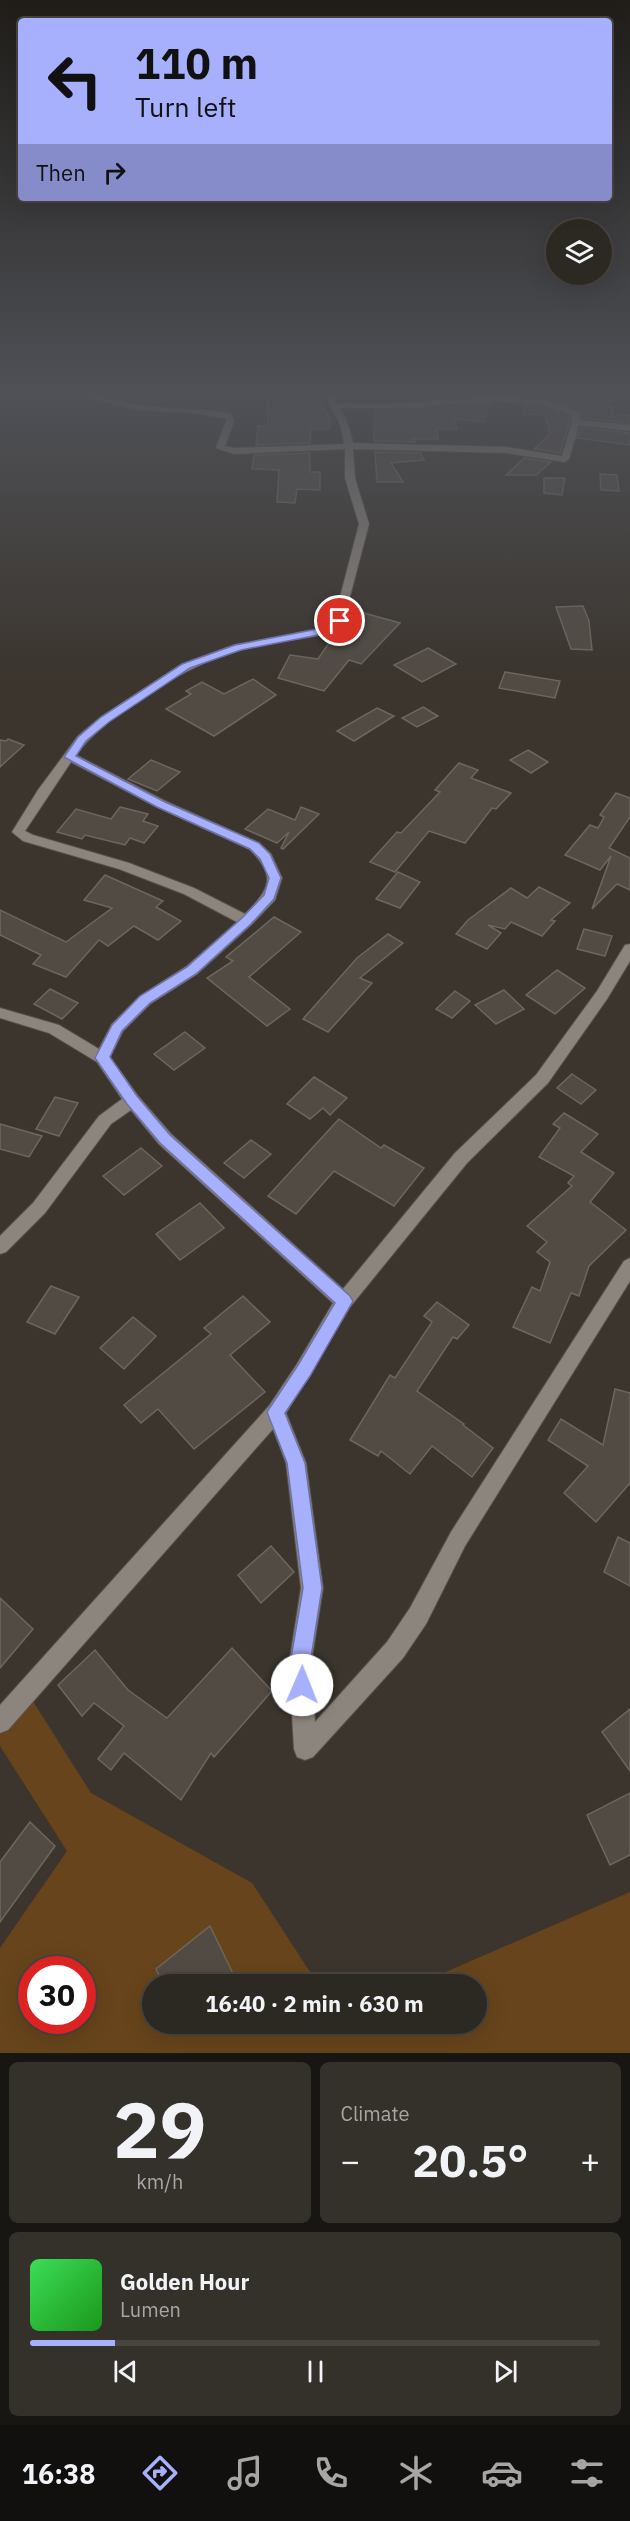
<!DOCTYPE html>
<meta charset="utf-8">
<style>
body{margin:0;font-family:"IBM Plex Sans",sans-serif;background:#34302a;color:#f1f3f6;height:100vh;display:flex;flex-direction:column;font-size:22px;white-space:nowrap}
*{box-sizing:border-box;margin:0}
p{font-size:20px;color:#a6a6a5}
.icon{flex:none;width:33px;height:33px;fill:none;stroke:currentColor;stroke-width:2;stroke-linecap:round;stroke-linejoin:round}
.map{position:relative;height:2053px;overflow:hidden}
.panel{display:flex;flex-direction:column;gap:9px;padding:9px;background:#181613;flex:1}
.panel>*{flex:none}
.banner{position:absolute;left:18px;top:18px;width:594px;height:183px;border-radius:6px;box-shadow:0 6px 24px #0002,0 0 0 2px #484440;background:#a7b0fc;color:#111;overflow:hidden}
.fabs{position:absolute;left:546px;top:219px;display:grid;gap:12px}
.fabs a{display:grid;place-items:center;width:66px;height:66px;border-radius:50%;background:#2c2822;box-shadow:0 6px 24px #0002,0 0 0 2px #484440;font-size:30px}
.speed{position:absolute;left:18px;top:1956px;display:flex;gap:12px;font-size:30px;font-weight:700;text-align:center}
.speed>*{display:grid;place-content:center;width:78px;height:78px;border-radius:50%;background:#2c2822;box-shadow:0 6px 24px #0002,0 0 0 2px #484440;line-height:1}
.speed .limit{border:9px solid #d22;background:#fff;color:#111}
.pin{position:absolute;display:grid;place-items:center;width:51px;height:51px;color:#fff;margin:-26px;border:3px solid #fff;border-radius:50%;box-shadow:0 2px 6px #0007}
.me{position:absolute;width:66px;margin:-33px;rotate:1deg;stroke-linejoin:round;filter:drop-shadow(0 0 4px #0008)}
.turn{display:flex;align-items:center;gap:21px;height:126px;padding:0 18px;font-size:27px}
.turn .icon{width:78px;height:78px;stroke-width:2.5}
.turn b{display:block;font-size:42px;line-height:51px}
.then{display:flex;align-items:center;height:57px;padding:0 18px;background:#0003;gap:12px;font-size:22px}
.big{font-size:45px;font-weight:800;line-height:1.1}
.panel .tile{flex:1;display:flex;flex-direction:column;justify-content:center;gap:9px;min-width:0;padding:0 21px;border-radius:9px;background:#34302a}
.panel .dial{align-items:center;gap:0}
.dial b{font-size:78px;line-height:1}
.song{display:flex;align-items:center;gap:18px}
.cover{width:72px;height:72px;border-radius:9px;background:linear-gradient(135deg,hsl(130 70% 55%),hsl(120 70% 35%))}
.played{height:6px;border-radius:3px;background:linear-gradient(90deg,#a7b0fc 15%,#484440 15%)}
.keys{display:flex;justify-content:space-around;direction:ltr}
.heat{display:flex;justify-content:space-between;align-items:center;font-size:33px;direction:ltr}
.panel .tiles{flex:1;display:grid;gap:9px;grid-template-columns:1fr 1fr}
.tile:last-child{grid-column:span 2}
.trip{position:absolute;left:142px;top:1974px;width:345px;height:60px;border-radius:30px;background:#2c2822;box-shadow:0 6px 24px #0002,0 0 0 2px #484440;font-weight:800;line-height:60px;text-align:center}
.tab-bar{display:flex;height:96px;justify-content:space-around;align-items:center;background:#12100e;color:#a6a6a5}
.tab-bar .icon{width:42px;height:42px}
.tab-bar .on{color:#a7b0fc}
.tab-bar b{font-size:27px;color:#f1f3f6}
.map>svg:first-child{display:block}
</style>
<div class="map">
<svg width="630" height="2053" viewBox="0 0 630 2053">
<rect width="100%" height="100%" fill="#3b352e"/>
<path fill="#67441b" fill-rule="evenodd" d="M27,1692L91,1793L252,1883L318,1984H153V2024H477V1984H418L630,1892V2053H0V1948L67,1851L0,1746V1722ZM32,1970H82V2020H32Z"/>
<g fill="#524b44" stroke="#6d665f" stroke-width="1.5">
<polygon points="412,390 448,390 451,397 418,400"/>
<polygon points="528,390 613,390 608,407 614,407 611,414 630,416 630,423 582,418 579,410 559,403 527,396"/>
<polygon points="291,393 296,399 316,397 330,419 329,429 311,429 310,443 256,445 258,426 268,426 267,396"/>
<polygon points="490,403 483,422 454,419 457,429 437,429 438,439 413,439 415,442 374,441 375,410 418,410"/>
<polygon points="525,405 541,406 569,417 570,422 560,453 534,449 550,434 545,415 524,414"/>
<polygon points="581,427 630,433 630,445 577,438"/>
<polygon points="375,452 421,453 424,460 391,463 403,482 377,482"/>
<polygon points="310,453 310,472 320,472 320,490 297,489 295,503 277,502 279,470 252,469 254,455"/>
<polygon points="524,458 551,462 536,475 506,475"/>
<polygon points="600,474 617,475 619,491 601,490"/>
<polygon points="544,478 565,478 562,495 544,493"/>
<polygon points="583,606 589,621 592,650 571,649 556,607"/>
<polygon points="364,613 400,623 361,664 349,660 324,691 278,678 290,655 318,659 335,634 344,632"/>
<polygon points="428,648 456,664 422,682 394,665"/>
<polygon points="505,672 560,681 555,698 499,688"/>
<polygon points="253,679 276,695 214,736 166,709 191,694 186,691 202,682 224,694"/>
<polygon points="423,707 438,716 417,727 402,718"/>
<polygon points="377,708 394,716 354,741 337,731"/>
<polygon points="8,739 24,745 0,767 0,740 6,741"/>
<polygon points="528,750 548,762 531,773 510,760"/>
<polygon points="151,760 180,772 157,791 128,779"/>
<polygon points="459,763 478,770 471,778 511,793 496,809 492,808 465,843 429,831 395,872 370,862 397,832 401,833 440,792 435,790"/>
<polygon points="616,793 630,798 630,817 609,848 630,858 630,890 617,884 592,909 611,856 600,870 565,855 590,825 598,828 604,817 600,815"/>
<polygon points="120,807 148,814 143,821 158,826 144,843 130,838 125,845 85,835 82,839 57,832 76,809 111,819"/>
<polygon points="301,807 319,814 283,849 281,848 289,832 277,843 245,829 268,809 295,820"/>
<polygon points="398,872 420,882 400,908 376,899"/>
<polygon points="105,875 163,901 156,907 181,921 158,940 134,926 108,946 99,940 66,977 33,964 41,955 0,935 0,910 66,942 112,908 84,900"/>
<polygon points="539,887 570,903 551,920 555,921 542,936 511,922 505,929 488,925 501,933 487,949 456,934 468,920 511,888 527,898"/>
<polygon points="274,917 301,932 249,977 290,1009 267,1026 207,978 233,961 226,957"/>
<polygon points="584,929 612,936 605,956 577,949"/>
<polygon points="388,934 403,943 360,978 372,983 328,1032 303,1019 357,958"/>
<polygon points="557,970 585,988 555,1014 526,995"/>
<polygon points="50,989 78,1003 62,1019 34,1004"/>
<polygon points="504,990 524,1009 496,1024 475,1005"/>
<polygon points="455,991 470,1001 452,1018 436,1009"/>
<polygon points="185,1032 205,1048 174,1070 154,1054"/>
<polygon points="572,1074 596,1090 581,1104 557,1088"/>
<polygon points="314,1077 347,1098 330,1115 323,1108 310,1119 287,1104"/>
<polygon points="55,1097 78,1103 59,1136 36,1129"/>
<polygon points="564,1113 598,1134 581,1152 614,1173 590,1202 626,1230 589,1266 579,1296 571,1293 550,1343 513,1327 532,1287 540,1291 550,1262 537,1252 547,1242 527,1226 572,1186 568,1183 574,1176 539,1157 560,1128 553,1124"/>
<polygon points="339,1119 381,1148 384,1145 424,1168 394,1206 334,1171 296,1214 268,1196"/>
<polygon points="0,1124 42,1136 29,1157 0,1149"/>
<polygon points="251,1140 271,1154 244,1178 224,1163"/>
<polygon points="141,1148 162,1166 124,1195 103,1176"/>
<polygon points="200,1203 224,1228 180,1260 156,1234"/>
<polygon points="51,1286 79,1297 55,1334 27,1322"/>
<polygon points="243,1296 270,1322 230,1355 265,1392 194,1449 158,1409 141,1423 124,1405 211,1334 204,1328"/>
<polygon points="437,1302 469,1325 457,1339 453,1337 417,1391 464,1424 463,1425 493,1448 472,1477 432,1446 410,1474 381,1451 378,1456 350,1440 390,1375 395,1378 432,1322 424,1316"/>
<polygon points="133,1317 156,1336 124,1369 100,1348"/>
<polygon points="615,1389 630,1393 630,1483 596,1522 564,1493 588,1466 548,1440 561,1419 603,1445"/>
<polygon points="618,1537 630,1543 630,1586 604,1572"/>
<polygon points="271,1546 294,1572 261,1603 238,1575"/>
<polygon points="0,1598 33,1629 0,1668"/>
<polygon points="232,1648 272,1691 214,1757 211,1753 181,1800 124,1753 111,1770 98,1759 124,1726 94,1703 82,1716 58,1685 95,1650 128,1690 167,1718"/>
<polygon points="630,1709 630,1771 602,1732"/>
<polygon points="630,1793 630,1855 610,1865 587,1815"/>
<polygon points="30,1822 55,1846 0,1922 0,1862"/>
<polygon points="210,1926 238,1984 163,1984 156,1969"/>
</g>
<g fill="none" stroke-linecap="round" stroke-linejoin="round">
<g stroke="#56514b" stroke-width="2">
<path id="street" d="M56,390C84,390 111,401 138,405C169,410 199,407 231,414L234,421L225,446L234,448L344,444L341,427L323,390H331L338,403C365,403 393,404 420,402C475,398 526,389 578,412L580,420L630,425V431L579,425L569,459L565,462L507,453L353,449L355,478L369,524L342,627L331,633C301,639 270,642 240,650C191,663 106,714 76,755L165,801L259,843L271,854L282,878L275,900L252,924L197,974L150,1004L123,1031L110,1057L138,1096L171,1134L343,1289L455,1153L536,1075L597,991L625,945L630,944V961L607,999L548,1083L467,1163L350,1307L286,1413L306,1463L323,1588L311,1664L315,1722L387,1642L410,1608L451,1532L624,1261L630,1258V1281L465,1546L426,1624L403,1658L313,1757L305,1760L297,1757L294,1749L289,1664L301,1588L286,1463L273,1429L8,1730L0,1733V1705L269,1406L297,1364L333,1303L159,1144L131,1110L111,1124L45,1213L6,1252L0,1254V1236L33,1203L99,1116L122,1099L97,1062L49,1033L0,1018V1008L59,1025L99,1049L112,1024L140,996L187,966L237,922L184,894L119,869L23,841L12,832L38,790L78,736L101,717L182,664L234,645L328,627L333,624L359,524L345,478V449L234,454L216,448L226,421L225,418L191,413L140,410ZM487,401L541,404L571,415L572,422L562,456L507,447L353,443L349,427L340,408H410ZM71,762L157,807L249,849C278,876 269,890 245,914L194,888L129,863L33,835L25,831Z"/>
</g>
<use href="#street" fill="#8c857d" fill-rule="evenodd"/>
</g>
<linearGradient id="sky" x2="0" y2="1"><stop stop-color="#201d19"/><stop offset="0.58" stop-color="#4f5157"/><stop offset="1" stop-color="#4f5157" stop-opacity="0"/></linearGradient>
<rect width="630" height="677" fill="url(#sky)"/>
<polygon fill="#a7b0fc" stroke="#6d72a4" stroke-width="1.5" points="340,618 345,621 342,627 334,632 241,650 190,668 109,722 86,741 76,756 165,802 259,843 270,854 281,878 274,899 251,924 196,974 150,1003 122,1031 110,1057 137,1096 170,1135 350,1296 353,1301 310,1376 285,1413 305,1463 322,1588 310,1664 312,1685 309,1693 302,1695 294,1693 291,1685 290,1664 303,1588 287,1463 267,1412 298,1365 335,1303 160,1143 127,1104 95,1058 112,1025 140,996 187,967 242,918 264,895 269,878 260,859 250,849 157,807 64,757 78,737 101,717 182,664 235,645 328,627"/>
</svg>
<div class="fabs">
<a><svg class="icon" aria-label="layers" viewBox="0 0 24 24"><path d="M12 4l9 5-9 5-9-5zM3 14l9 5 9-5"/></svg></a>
</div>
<div class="speed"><div class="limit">30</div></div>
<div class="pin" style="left:340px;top:621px;background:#d93025"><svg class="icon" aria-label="arrive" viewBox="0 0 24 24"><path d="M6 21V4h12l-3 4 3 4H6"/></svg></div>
<svg class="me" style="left:302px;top:1685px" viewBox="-20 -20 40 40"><circle r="19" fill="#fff"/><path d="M0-13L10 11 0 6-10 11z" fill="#a7b0fc"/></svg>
<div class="trip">16:40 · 2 min · 630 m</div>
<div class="banner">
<div class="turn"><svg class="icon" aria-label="left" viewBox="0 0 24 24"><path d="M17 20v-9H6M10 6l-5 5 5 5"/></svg><div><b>110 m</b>Turn left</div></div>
<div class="then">Then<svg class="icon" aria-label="right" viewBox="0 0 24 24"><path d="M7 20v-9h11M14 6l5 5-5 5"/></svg></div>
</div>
</div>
<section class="panel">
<div class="tiles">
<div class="tile dial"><b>29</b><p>km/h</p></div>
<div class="tile"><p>Climate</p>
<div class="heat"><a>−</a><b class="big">20.5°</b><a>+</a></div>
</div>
<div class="tile">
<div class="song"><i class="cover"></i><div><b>Golden Hour</b><p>Lumen</p></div></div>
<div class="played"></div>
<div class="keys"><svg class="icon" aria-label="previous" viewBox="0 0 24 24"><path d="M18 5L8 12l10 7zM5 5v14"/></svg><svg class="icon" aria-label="pause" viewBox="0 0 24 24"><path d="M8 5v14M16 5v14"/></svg><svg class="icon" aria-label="next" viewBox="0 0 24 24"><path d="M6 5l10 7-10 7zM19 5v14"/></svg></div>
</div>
</div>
</section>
<nav class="tab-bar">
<b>16:38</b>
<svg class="icon on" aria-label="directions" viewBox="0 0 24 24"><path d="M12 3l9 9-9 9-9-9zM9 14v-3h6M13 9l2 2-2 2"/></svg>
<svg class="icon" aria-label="music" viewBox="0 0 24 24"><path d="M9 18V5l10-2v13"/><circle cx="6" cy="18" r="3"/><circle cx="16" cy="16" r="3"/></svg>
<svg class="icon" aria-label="phone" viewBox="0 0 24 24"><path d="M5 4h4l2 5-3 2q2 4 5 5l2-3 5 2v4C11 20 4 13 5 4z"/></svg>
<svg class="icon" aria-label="climate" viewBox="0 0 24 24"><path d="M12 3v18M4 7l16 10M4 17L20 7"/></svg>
<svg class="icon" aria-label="car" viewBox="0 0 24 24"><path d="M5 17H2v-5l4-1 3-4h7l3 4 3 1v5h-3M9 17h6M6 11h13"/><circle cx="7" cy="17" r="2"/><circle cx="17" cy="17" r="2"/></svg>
<svg class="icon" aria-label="filters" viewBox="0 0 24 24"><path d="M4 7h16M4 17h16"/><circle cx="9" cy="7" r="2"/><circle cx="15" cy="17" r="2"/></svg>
</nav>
